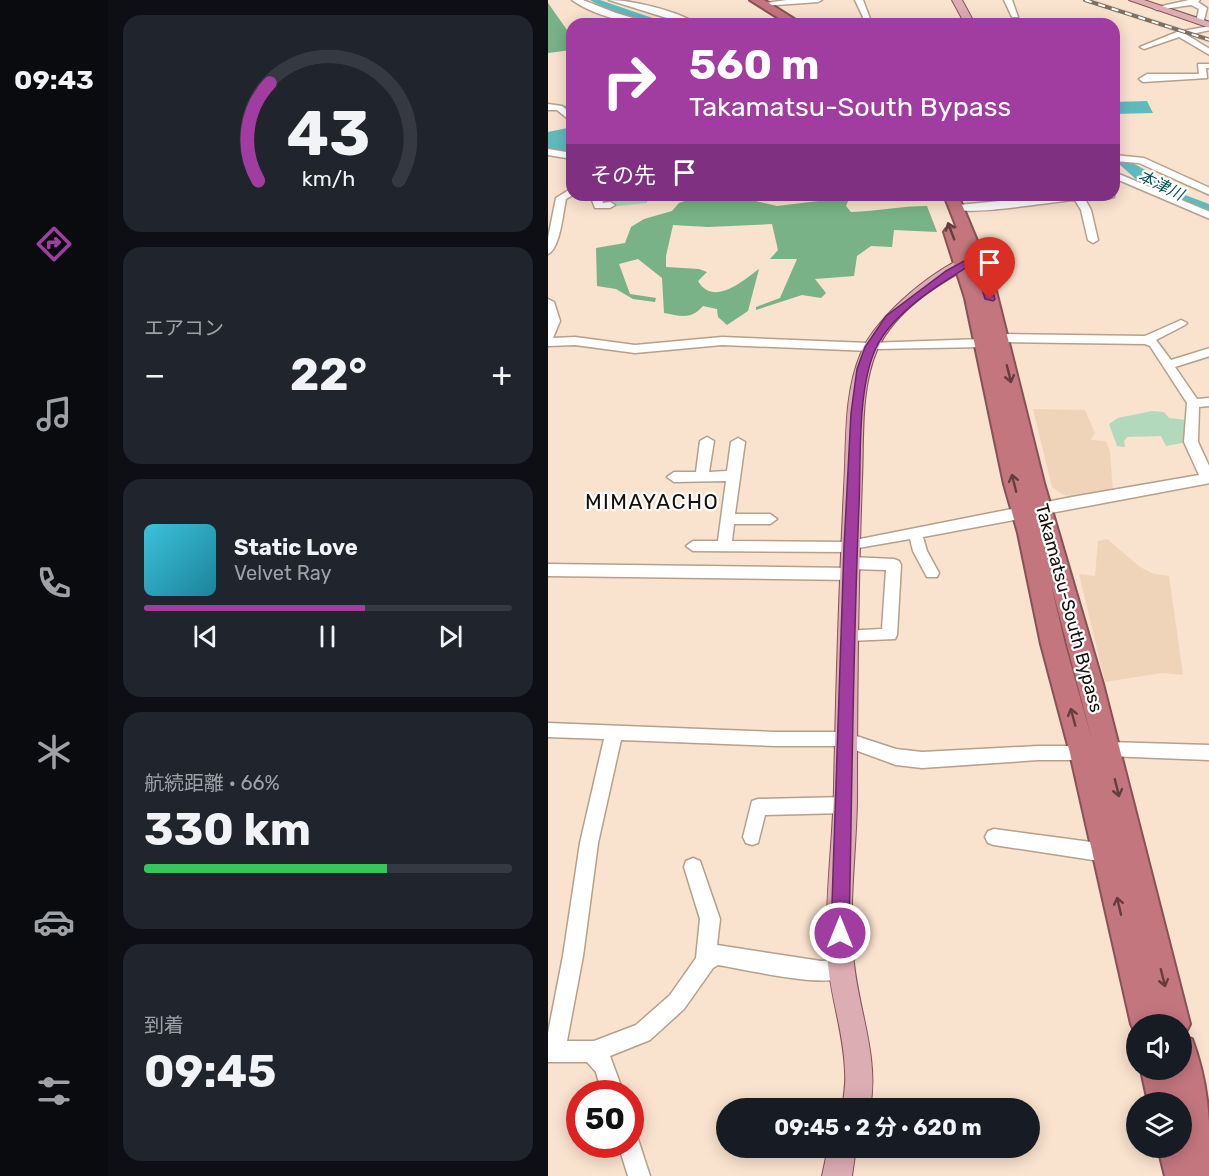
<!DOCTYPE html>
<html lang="ja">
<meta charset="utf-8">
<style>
body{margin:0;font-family:Rubik,"Noto Sans JP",sans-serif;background:#20242c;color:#f1f3f6;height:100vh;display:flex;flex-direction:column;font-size:22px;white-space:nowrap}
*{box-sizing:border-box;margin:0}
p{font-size:20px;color:#9ea1a6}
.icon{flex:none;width:33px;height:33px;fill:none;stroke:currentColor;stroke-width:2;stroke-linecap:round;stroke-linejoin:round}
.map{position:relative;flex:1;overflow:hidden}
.panel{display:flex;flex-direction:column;gap:15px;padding:15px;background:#0d0f14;width:440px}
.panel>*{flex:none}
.hud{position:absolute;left:18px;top:18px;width:554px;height:183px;border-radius:18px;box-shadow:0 3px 15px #0003;background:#a13ca1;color:#fff;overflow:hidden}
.tools{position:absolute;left:578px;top:1014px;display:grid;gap:12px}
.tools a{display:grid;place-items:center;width:66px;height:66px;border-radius:50%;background:#171b24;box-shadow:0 3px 15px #0003;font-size:30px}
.speed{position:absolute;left:18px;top:1080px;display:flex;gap:12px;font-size:30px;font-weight:700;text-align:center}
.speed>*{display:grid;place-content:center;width:78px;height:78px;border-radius:50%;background:#171b24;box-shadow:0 3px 15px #0003;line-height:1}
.speed .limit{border:9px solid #d22;background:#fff;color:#111}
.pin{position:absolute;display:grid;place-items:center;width:51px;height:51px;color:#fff;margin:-62px -26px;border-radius:50% 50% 50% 0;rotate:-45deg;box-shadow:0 0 6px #0007}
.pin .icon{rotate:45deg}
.me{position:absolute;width:66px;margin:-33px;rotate:0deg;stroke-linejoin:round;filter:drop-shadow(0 0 4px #0008)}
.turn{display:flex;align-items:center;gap:21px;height:126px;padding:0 24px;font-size:27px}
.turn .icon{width:78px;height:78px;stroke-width:2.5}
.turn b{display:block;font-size:42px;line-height:51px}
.then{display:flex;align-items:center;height:57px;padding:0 24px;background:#0003;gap:12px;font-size:22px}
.big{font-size:45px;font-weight:700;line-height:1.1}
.panel .tile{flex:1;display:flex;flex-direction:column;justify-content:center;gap:9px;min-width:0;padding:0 21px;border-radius:18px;background:#20242c}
.panel .dial{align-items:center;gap:0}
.dial svg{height:156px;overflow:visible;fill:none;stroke:#363941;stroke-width:7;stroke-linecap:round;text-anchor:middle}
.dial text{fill:#f1f3f6;stroke:none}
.song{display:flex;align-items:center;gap:18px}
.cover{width:72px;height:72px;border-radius:9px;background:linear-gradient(135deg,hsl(190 70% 55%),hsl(190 70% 35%))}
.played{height:6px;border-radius:3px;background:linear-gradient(90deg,#a13ca1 60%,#363941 60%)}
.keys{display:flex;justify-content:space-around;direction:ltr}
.heat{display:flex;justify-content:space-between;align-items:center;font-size:33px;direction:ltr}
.charge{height:9px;border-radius:4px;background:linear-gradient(90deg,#34c759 66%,#363941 0)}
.trip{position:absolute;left:168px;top:1098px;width:324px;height:60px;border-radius:30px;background:#171b24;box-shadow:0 3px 15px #0003;font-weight:700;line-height:60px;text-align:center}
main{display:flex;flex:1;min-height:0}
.dock{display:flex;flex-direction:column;width:108px;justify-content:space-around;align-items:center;background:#090b0e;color:#9ea1a6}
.dock .icon{width:42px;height:42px}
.dock .active{color:#a13ca1}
.dock b{font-size:27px;color:#f1f3f6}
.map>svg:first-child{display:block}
</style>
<main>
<nav class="dock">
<b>09:43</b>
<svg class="icon active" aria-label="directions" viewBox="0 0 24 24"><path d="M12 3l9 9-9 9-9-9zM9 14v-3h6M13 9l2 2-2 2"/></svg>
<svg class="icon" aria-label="music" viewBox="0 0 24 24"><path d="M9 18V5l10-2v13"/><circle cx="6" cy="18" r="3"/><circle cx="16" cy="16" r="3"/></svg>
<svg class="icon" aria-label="phone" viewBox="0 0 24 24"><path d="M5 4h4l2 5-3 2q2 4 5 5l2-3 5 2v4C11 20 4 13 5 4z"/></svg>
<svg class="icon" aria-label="climate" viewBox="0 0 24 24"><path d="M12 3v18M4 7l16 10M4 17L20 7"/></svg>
<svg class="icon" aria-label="car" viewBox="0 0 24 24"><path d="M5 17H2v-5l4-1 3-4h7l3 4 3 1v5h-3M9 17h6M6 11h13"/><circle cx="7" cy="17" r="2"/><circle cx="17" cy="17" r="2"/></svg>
<svg class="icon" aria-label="filters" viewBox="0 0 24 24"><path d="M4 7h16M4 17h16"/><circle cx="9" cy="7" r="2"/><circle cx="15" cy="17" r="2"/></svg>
</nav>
<section class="panel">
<div class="tile dial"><svg viewBox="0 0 100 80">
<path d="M14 69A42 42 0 1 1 86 69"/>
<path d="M14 69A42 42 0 0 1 20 19" stroke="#a13ca1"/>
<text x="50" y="56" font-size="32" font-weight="700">43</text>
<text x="50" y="72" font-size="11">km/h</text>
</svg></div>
<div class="tile"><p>エアコン</p>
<div class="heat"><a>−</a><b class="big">22°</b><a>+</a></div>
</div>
<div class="tile">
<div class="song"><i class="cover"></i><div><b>Static Love</b><p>Velvet Ray</p></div></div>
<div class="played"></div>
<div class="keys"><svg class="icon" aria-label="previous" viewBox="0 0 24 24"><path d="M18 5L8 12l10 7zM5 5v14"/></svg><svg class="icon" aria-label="pause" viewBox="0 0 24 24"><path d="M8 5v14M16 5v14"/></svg><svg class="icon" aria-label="next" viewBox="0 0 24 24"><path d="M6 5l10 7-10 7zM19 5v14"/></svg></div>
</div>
<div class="tile"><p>航続距離 · 66%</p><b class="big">330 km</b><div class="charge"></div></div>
<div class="tile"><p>到着</p><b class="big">09:45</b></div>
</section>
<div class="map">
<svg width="662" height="1176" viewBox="0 0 662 1176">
<rect width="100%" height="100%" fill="#f9e2ce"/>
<g fill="#f0d4ba">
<polygon points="533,0 547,0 661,37 661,43"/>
<polygon points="485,409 537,410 547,433 543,440 558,441 562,452 565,491 533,497 516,495 504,487"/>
<polygon points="559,539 592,567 606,574 621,576 635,675 614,673 557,682 531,574 547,576 550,541"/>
</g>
<g fill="#b2d9bb">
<polygon points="49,195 103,195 103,196 100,197 99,203 51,208"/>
<polygon points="604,411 616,412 621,418 640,420 640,442 618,446 613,436 579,437 576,441 577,447 569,446 561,424 570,418"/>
</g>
<g fill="#78b286">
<polygon points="0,3 24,37 24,50 0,53"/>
<path d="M153,195H182L229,206L279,200L290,196L301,199L298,206L303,212C329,211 353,206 379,206L389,232L346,230L344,247L323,246L309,256L306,276L267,279L278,293L273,298L254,295L208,310V307L232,298L249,259H222L230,250L224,224L160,227L125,225L118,256V267L151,269L159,272L150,281C165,307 195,281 211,269L200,311L179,325L170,317L169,309L155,306C143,320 133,316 116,313L114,278L90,259L71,264L82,294L108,298L107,302L85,299L68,289L49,286L48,248L77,243L83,227L96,219L124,211L131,203Z"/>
</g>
<g fill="#5fbabe">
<path d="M42,0H52L122,24C96,24 64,14 42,0Z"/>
<polygon points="599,101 605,113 566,114 566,102"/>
<polygon points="24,127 24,154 0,150 0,132"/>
<polygon points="566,153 603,173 601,175 621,189 661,204 661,212 604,188 590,181 571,164 566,164"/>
</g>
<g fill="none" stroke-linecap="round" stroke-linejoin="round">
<polyline stroke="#5fbabe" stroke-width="2" points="15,107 24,106"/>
<g stroke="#b5a08c" stroke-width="3">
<g id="minor">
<path d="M24,0H35L68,13L105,24C79,24 45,15 24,0Z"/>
<path d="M61,0C84,0 130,11 149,24H138Z"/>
<polygon points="239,0 274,0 270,2 215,6 211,4"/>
<polygon points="307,0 315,0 324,24 316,24 314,22 315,17"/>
<polygon points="456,0 464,0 470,17 464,17"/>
<polygon points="641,0 652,0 650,2 659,8 655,24 648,22 651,9 643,5 609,10 605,8"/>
<polygon points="662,26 662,30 639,35 662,49 662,55 631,37 596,49 592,47 629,32"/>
<polygon points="650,64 662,64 662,68 658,68 659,78 595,82 591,79 599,74 651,74"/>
<polygon points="0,104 14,106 24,114 24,122 9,110 0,110"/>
<polygon points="0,149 24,153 24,159 0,155"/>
<polygon points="566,155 596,158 662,188 662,195 591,163 566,161"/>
<polygon points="566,172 662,212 662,219 566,178"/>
<path d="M24,188L25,195L18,199C15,213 12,249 0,254V238L8,198Z"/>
<path d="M566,193V197L562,198L537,199L543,210L550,240L545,243L540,240L533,210L527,200C507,201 417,217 405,208L410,205L513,195H566Z"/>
<polygon points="42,195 52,195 55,203 62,202 67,205 62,208 47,208"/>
<polygon points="0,299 6,302 12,321 5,338 27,337 87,345 174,337 320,343 435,339 441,343 435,347 328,349 323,351 174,345 87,353 27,345 0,346"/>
<polygon points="633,320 639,323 637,325 608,340 623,360 662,348 662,356 627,367 649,399 662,398 662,406 651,407 650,442 662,468 662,483 375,537 379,551 391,573 389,577 379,577 365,551 362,539 310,548 303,552 145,551 138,546 145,541 170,541 178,481 126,482 119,477 126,472 148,472 152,441 159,437 166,441 161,472 179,471 183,442 190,438 197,442 187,514 222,514 229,519 222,524 186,524 184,541 297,542 524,497 651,475 636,442 639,403 602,346 597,344 452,342 446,338 452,334 597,336"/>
<polygon points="302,557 346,559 351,561 353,565 349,635 347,639 300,641 294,639 292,635 294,631 334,629 338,570 302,569 309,574 307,578 302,580 0,576 0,564 302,568 295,563 297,559"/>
<path d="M0,723L227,732H296L348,749L374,752L490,746H535L541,748L544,753L541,758L535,760H490L374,768L348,765L296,746H227L73,740L50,843L35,956L19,1041H46L88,1025L122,995L148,958L152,919L136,867L138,861L145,858L152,861L172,919L169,945L273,961L293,960L300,963L303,970L300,977C273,988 201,970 170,965L165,968L136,1009L102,1040L62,1056L76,1094H54L48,1072L39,1062H0V1033L15,956L32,843L56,739L0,737Z"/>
<polygon points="559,742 662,745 662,760 559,756 553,754 550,749 553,744"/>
<polygon points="297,797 303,799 306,805 303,811 297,813 217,815 210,843 204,845 198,843 195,837 204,801 210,799"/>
<polygon points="446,829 558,844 565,847 567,853 565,859 558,862 446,845 440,843 437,837 440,831"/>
<polygon points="82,1134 89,1136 102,1176 80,1176 70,1144 82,1144"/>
</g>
</g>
<g stroke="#875255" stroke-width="2">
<g id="major">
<polygon points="404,0 414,0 427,24 417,24"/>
<polygon points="581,0 596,0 662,22 662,28"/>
<path d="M429,253L436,257L434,260C395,281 348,308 329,350C312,390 316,438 314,480C310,588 309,695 309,802C308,852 301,902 305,952C308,1005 332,1055 322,1108H294C296,1096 298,1084 297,1072C296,1030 280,991 279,949C277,896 285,842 286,788C288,689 291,589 296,489C299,444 295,395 313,353C327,317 392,262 429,253Z"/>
<polygon points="280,1148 308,1148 304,1176 274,1176"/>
</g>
</g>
<g stroke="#875255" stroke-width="4">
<g id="highway">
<polygon points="202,0 216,0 254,24 240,24"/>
<path d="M396,195H410L445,279L496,483L555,684L642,1024L636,1036L644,1039C662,1087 662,1126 662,1176H617L610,1148H633V1134L638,1136L633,1115V1102H600L593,1070H633V1024H588V1035L583,1024L522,753L493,644L470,533L456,484L417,298L396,232L398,229L409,228ZM502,580L544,740L517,644Z"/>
</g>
</g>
<use href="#minor" fill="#fff" fill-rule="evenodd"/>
<use href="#major" fill="#dcadb2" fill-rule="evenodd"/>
<use href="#highway" fill="#c4767f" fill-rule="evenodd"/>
<g stroke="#7d6f62" stroke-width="4">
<polyline id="rail" points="537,0 662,40"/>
</g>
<use href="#rail" stroke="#fff" stroke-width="2" stroke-dasharray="7" stroke-linecap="butt"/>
</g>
<defs><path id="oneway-shaft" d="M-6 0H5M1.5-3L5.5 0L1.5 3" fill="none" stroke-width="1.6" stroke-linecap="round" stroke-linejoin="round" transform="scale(1.5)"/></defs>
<g stroke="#643d3e">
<use href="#oneway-shaft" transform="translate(403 231) rotate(-111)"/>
<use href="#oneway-shaft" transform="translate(461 374) rotate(76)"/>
<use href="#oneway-shaft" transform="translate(466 483) rotate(-104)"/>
<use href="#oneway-shaft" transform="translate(525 717) rotate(-105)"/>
<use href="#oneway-shaft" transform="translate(569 788) rotate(76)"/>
<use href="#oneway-shaft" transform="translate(571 906) rotate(-103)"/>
<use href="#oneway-shaft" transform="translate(615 978) rotate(76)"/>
</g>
<path fill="#a13ca1" stroke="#692769" stroke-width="1.5" d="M429,254L434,257L447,299L445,301L437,299L426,263C393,283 345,312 328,348C309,388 313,461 311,506C305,648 304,791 301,933L298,939L292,942L286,939L283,933L296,547L303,413L309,369L317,347L338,316L398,271Z"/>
<g text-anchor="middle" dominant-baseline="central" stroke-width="4.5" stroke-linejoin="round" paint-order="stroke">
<g font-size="16" font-style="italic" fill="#005558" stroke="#fff">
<text transform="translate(613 185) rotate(26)">本津川</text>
</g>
<g font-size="18" fill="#160f08" stroke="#fff">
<text transform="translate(521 608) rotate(75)">Takamatsu-South Bypass</text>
</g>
<g font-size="21" letter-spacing="1.5" fill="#160f08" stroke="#fff">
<text x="104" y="501">MIMAYACHO</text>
</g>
</g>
</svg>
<div class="tools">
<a><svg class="icon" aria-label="sound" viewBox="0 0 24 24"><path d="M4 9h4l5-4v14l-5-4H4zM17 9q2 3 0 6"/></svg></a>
<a><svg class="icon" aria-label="layers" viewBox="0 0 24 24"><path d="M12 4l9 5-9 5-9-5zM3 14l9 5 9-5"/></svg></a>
</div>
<div class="speed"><div class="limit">50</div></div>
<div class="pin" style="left:442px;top:299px;background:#d93025"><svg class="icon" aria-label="arrive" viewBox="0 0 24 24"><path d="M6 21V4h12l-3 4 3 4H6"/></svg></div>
<svg class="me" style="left:292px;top:933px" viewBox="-20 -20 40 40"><circle r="17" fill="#a13ca1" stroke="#fff" stroke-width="3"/><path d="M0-11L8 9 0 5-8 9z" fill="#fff"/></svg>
<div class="trip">09:45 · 2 分 · 620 m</div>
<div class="hud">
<div class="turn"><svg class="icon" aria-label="right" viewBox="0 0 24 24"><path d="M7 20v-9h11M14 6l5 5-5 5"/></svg><div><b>560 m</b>Takamatsu-South Bypass</div></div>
<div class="then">その先<svg class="icon" aria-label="arrive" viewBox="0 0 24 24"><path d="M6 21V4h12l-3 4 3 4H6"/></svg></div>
</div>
</div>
</main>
